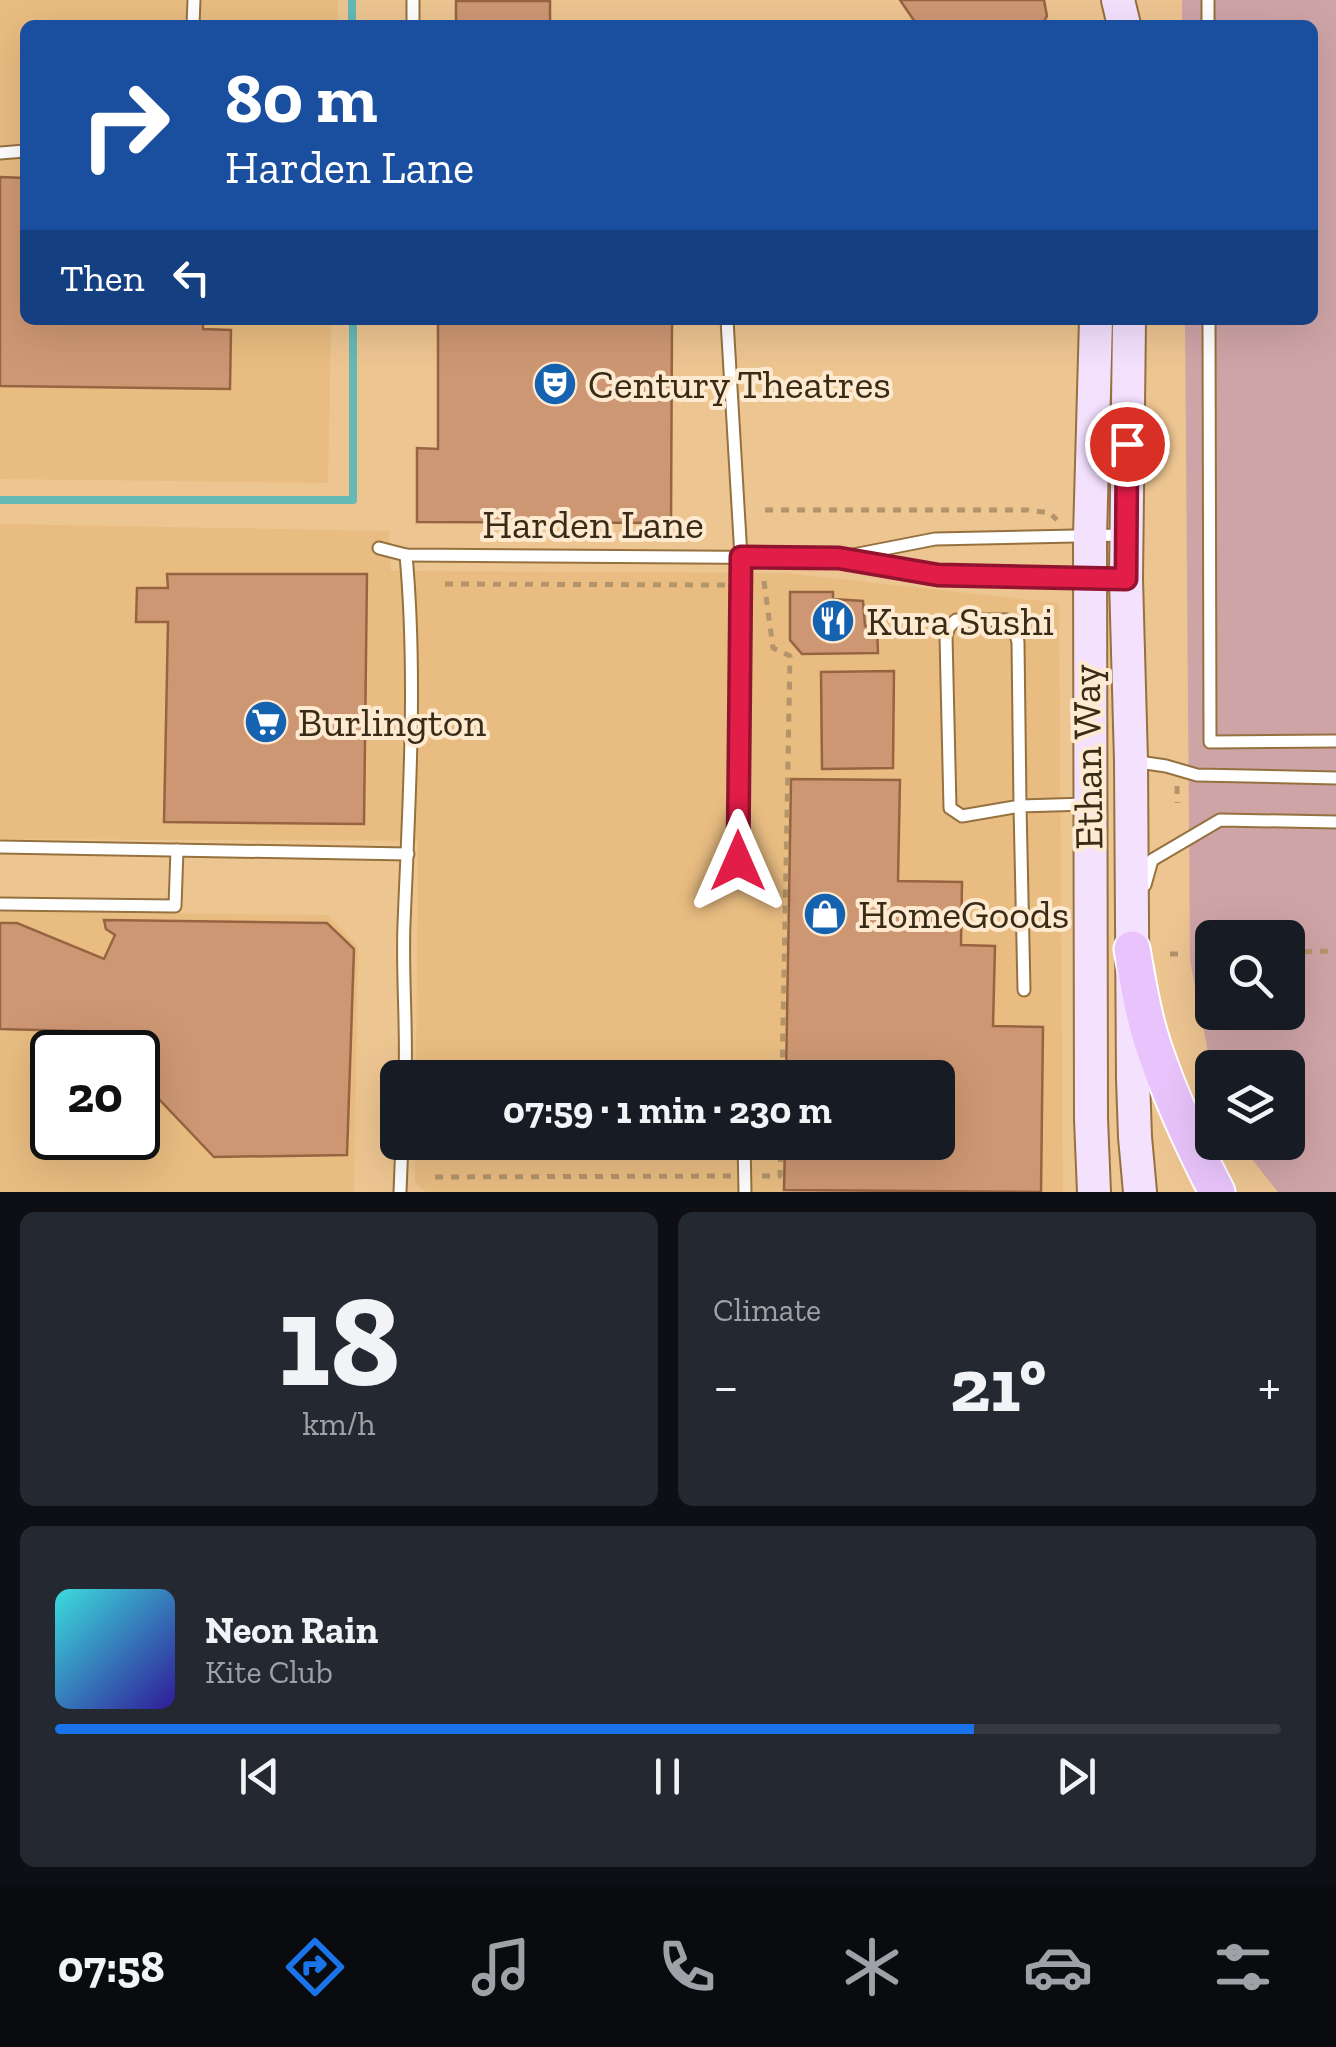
<!DOCTYPE html>
<meta charset="utf-8">
<style>
body{margin:0;font-family:"Zilla Slab",serif;background:#242831;color:#f1f3f6;height:100vh;display:flex;flex-direction:column;font-size:38px;white-space:nowrap}
*{box-sizing:border-box;margin:0}
p{font-size:32px;color:#9ea1a6}
.icon{flex:none;width:55px;height:55px;fill:none;stroke:currentColor;stroke-width:2;stroke-linecap:round;stroke-linejoin:round}
.map{position:relative;height:1192px;overflow:hidden}
.drawer{display:flex;flex-direction:column;gap:20px;padding:20px;background:#0d0f14;flex:1}
.drawer>*{flex:none}
.hud{position:absolute;left:20px;top:20px;width:1298px;height:305px;border-radius:15px;box-shadow:0 10px 40px #0002;background:#1a4fa0;color:#fff;overflow:hidden}
.fabs{position:absolute;left:1195px;top:920px;display:grid;gap:20px}
.fabs a{display:grid;place-items:center;width:110px;height:110px;border-radius:15px;background:#171b24;box-shadow:0 10px 40px #0002;font-size:50px}
.speed{position:absolute;left:30px;top:1030px;display:flex;gap:20px;font-size:50px;font-weight:700;text-align:center}
.speed>*{display:grid;place-content:center;width:130px;height:130px;border-radius:50%;background:#171b24;box-shadow:0 10px 40px #0002;line-height:1}
.speed .limit{border:5px solid #111;border-radius:15px;background:#fff;color:#111}
.pin{position:absolute;display:grid;place-items:center;width:85px;height:85px;color:#fff;margin:-42px;border:5px solid #fff;border-radius:50%;box-shadow:0 2px 10px #0007}
.me{position:absolute;width:110px;margin:-55px;rotate:0deg;stroke-linejoin:round;filter:drop-shadow(0 0 8px #0008)}
.turn{display:flex;align-items:center;gap:35px;height:210px;padding:0 40px;font-size:45px}
.turn .icon{width:130px;height:130px;stroke-width:2.5}
.turn b{display:block;font-size:70px;line-height:85px}
.then{display:flex;align-items:center;height:95px;padding:0 40px;background:#0003;gap:20px;font-size:38px}
.big{font-size:75px;font-weight:800;line-height:1.1}
.drawer .widget{flex:1;display:flex;flex-direction:column;justify-content:center;gap:15px;min-width:0;padding:0 35px;border-radius:15px;background:#242831}
.drawer .dial{align-items:center;gap:0}
.dial b{font-size:130px;line-height:1}
.song{display:flex;align-items:center;gap:30px}
.cover{width:120px;height:120px;border-radius:15px;background:linear-gradient(135deg,hsl(180 70% 55%),hsl(250 70% 35%))}
.played{height:10px;border-radius:5px;background:linear-gradient(90deg,#1a73e8 75%,#363941 75%)}
.keys{display:flex;justify-content:space-around;direction:ltr}
.heat{display:flex;justify-content:space-between;align-items:center;font-size:55px;direction:ltr}
.drawer .tiles{flex:1;display:grid;gap:20px;grid-template-columns:1fr 1fr}
.widget:last-child{grid-column:span 2}
.trip{position:absolute;left:380px;top:1060px;width:575px;height:100px;border-radius:15px;background:#171b24;box-shadow:0 10px 40px #0002;font-weight:800;line-height:100px;text-align:center}
.dock{display:flex;height:160px;justify-content:space-around;align-items:center;background:#090b0e;color:#9ea1a6}
.dock .icon{width:70px;height:70px}
.dock .on{color:#1a73e8}
.dock b{font-size:45px;color:#f1f3f6}
.map>svg:first-child{display:block}
</style>
<div class="map">
<svg width="1336" height="1192" viewBox="0 0 1336 1192">
<rect width="100%" height="100%" fill="#edc591"/>
<g fill="#e9bd82" fill-rule="evenodd">
<polygon points="0,0 338,0 337,25 25,25 25,320 331,320 328,483 0,479"/>
<polygon points="0,524 389,531 391,571 785,573 1059,603 1063,1192 427,1192 415,1183 415,1143 938,1142 938,1078 416,1077 418,841 0,839"/>
<path d="M0,912L328,915L358,947L354,1192H0ZM52,1052H138V1138H52Z"/>
</g>
<path fill="#cfa4a7" fill-rule="evenodd" d="M1182,0H1336V1192H1278L1247,1153L1243,1143L1288,1142V1068H1212V1072L1190,961L1185,320H1312V25H1182ZM1212,938H1288V1012H1212Z"/>
<g fill="none" stroke-linecap="round" stroke-linejoin="round">
<g stroke="#64b9b7" stroke-width="8">
<polyline points="352,0 352,25"/>
<polyline points="0,500 353,500 353,320"/>
</g>
</g>
<g fill="#ce9773" stroke="#976442" stroke-width="2.5">
<polygon points="900,0 1044,0 1047,16 1042,25 917,25"/>
<rect x="456" y="1" width="94" height="24"/>
<polygon points="0,177 25,178 25,320 203,320 203,329 231,330 230,389 0,386"/>
<polygon points="438,320 672,320 671,523 417,522 417,448 438,449"/>
<polygon points="167,574 367,574 364,824 164,822 168,622 136,622 137,588 168,588"/>
<polygon points="790,592 833,592 833,599 863,601 865,626 877,626 878,653 802,654 790,640"/>
<polygon points="894,671 893,768 822,769 821,672"/>
<polygon points="791,779 900,780 898,881 962,882 961,945 995,946 993,1026 1043,1027 1041,1192 784,1190 785,1142 938,1142 938,1078 786,1078"/>
<polygon points="104,920 327,923 354,949 347,1155 214,1157 138,1077 138,1052 114,1052 114,1032 0,1029 0,923 17,923 104,959 115,935 106,929"/>
</g>
<g fill="none" stroke-linecap="round" stroke-linejoin="round">
<g stroke="#95713f" stroke-width="15">
<g id="lane">
<polyline points="1208,0 1208,25"/>
<polyline points="193,25 194,0"/>
<polyline points="413,25 413,0"/>
<polyline points="0,153 25,151"/>
<polyline points="727,320 741,557 738,861"/>
<polyline points="1209,320 1210,742 1336,741"/>
<polyline points="379,548 406,555 839,558 938,575 1087,578"/>
<polyline points="848,556 935,539 1123,535"/>
<polygon points="956,620 1007,620 1013,625 1018,642 1020,806 962,816 950,808 946,636 949,627"/>
<polyline points="1132,761 1166,766 1197,775 1336,778"/>
<polyline points="0,847 408,854"/>
<polyline points="1145,885 1152,860 1220,820 1336,822"/>
<polyline points="0,904 175,906 177,850"/>
<polyline points="1024,990 1020,806 1087,804"/>
<path d="M405,1078C407,1026 402,975 404,924C409,801 417,677 406,555"/>
<polyline points="744,1142 745,1192"/>
<polyline points="400,1192 402,1142"/>
</g>
</g>
<g stroke="#95713f" stroke-width="36">
<g id="secondary">
<polyline points="1118,0 1124,25"/>
<polyline points="1129,320 1126,579 1131,761 1133,1079 1135,1137 1140,1192"/>
<polyline points="1094,1192 1091,1119 1090,536 1096,320"/>
</g>
</g>
<g stroke="#fff" stroke-width="39">
<path id="primary" d="M1132,949C1138,982 1143,1016 1154,1048C1171,1098 1193,1146 1217,1192"/>
</g>
<g stroke="#b4946a" stroke-width="5" stroke-dasharray="8 8" stroke-linecap="butt">
<polyline points="765,510 1028,510 1050,513 1057,520"/>
<polyline points="764,581 773,648 790,656 782,1078"/>
<polyline points="445,584 727,585"/>
<polyline points="1177,786 1177,803"/>
<polyline points="1288,952 1336,951"/>
<polyline points="1170,954 1178,954"/>
<polyline points="762,1176 780,1176 781,1142"/>
<polyline points="435,1177 731,1176"/>
</g>
<use href="#lane" stroke="#fff" stroke-width="11"/>
<use href="#secondary" stroke="#f4e1fe" stroke-width="32"/>
<use href="#primary" stroke="#e9c4fc" stroke-width="35"/>
</g>
<g fill="none" stroke-linecap="round" stroke-linejoin="round">
<g stroke="#92132f" stroke-width="25">
<polyline id="route" points="738,861 741,557 839,558 938,575 1126,579 1127,444"/>
</g>
<use href="#route" stroke="#e11d48" stroke-width="18"/>
</g>
<defs>
<g id="theatre-disc" transform="scale(2.25)"><circle r="9.5" fill="#1562b1" stroke="#feead0"/><path d="M-5-5.5Q0-4 5-5.5V0Q5 5 0 6Q-5 5-5 0ZM-3.3-2.5H-1v1.5H-3.3ZM1-2.5H3.3v1.5H1ZM-2.8 1Q0 5.5 2.8 1Z" fill="#fff"/></g>
<g id="restaurant-disc" transform="scale(2.25)"><circle r="9.5" fill="#1562b1" stroke="#feead0"/><path d="M-5-6h1v4h1v-4h1v4h1v-4h1v5L-1.5 .5V6h-2V.5L-5-1ZM5-6V6H3V1.5H1.5Q1.5-4 5-6Z" fill="#fff"/></g>
<g id="supermarket-disc" transform="scale(2.25)"><circle r="9.5" fill="#1562b1" stroke="#feead0"/><path d="M-6-5.5h2.5l.6 2H6L4.5 2H-2.5L-4.4-4H-6ZM-1.5 3.2a1.3 1.3 0 1 0 .1 0ZM3 3.2a1.3 1.3 0 1 0 .1 0Z" fill="#fff"/></g>
<g id="shop-disc" transform="scale(2.25)"><circle r="9.5" fill="#1562b1" stroke="#feead0"/><path d="M-5-2.5h2.3a2.7 3.5 0 0 1 5.4 0H5L5.5 6h-11ZM-1.5-2.5h3a1.5 2.3 0 0 0-3 0Z" fill="#fff"/></g>
</defs>
<g fill-rule="evenodd">
<use href="#theatre-disc" x="555" y="384"/>
<use href="#restaurant-disc" x="833" y="621"/>
<use href="#supermarket-disc" x="266" y="722"/>
<use href="#shop-disc" x="825" y="914"/>
</g>
<g text-anchor="middle" dominant-baseline="central" stroke-width="8" stroke-linejoin="round" paint-order="stroke">
<g font-size="40" fill="#3a2b16" stroke="#feead0" text-anchor="start">
<text x="588" y="384">Century Theatres</text>
<text x="866" y="621">Kura Sushi</text>
<text x="298" y="722">Burlington</text>
<text x="858" y="914">HomeGoods</text>
</g>
<g font-size="40" fill="#3a2b16" stroke="#feead0">
<text x="593" y="524">Harden Lane</text>
<text transform="translate(1087 757) rotate(-91)">Ethan Way</text>
</g>
</g>
</svg>
<div class="fabs">
<a><svg class="icon" aria-label="search" viewBox="0 0 24 24"><circle cx="10" cy="10" r="6"/><path d="M15 15l6 6"/></svg></a>
<a><svg class="icon" aria-label="layers" viewBox="0 0 24 24"><path d="M12 4l9 5-9 5-9-5zM3 14l9 5 9-5"/></svg></a>
</div>
<div class="speed"><div class="limit">20</div></div>
<div class="pin" style="left:1127px;top:444px;background:#d93025"><svg class="icon" aria-label="arrive" viewBox="0 0 24 24"><path d="M6 21V4h12l-3 4 3 4H6"/></svg></div>
<svg class="me" style="left:738px;top:861px" viewBox="-20 -20 40 40"><path d="M0-17L14 15 0 8-14 15z" fill="#e11d48" stroke="#fff" stroke-width="4"/></svg>
<div class="trip">07:59 · 1 min · 230 m</div>
<div class="hud">
<div class="turn"><svg class="icon" aria-label="right" viewBox="0 0 24 24"><path d="M7 20v-9h11M14 6l5 5-5 5"/></svg><div><b>80 m</b>Harden Lane</div></div>
<div class="then">Then<svg class="icon" aria-label="left" viewBox="0 0 24 24"><path d="M17 20v-9H6M10 6l-5 5 5 5"/></svg></div>
</div>
</div>
<section class="drawer">
<div class="tiles">
<div class="widget dial"><b>18</b><p>km/h</p></div>
<div class="widget"><p>Climate</p>
<div class="heat"><a>−</a><b class="big">21°</b><a>+</a></div>
</div>
<div class="widget">
<div class="song"><i class="cover"></i><div><b>Neon Rain</b><p>Kite Club</p></div></div>
<div class="played"></div>
<div class="keys"><svg class="icon" aria-label="previous" viewBox="0 0 24 24"><path d="M18 5L8 12l10 7zM5 5v14"/></svg><svg class="icon" aria-label="pause" viewBox="0 0 24 24"><path d="M8 5v14M16 5v14"/></svg><svg class="icon" aria-label="next" viewBox="0 0 24 24"><path d="M6 5l10 7-10 7zM19 5v14"/></svg></div>
</div>
</div>
</section>
<nav class="dock">
<b>07:58</b>
<svg class="icon on" aria-label="directions" viewBox="0 0 24 24"><path d="M12 3l9 9-9 9-9-9zM9 14v-3h6M13 9l2 2-2 2"/></svg>
<svg class="icon" aria-label="music" viewBox="0 0 24 24"><path d="M9 18V5l10-2v13"/><circle cx="6" cy="18" r="3"/><circle cx="16" cy="16" r="3"/></svg>
<svg class="icon" aria-label="phone" viewBox="0 0 24 24"><path d="M5 4h4l2 5-3 2q2 4 5 5l2-3 5 2v4C11 20 4 13 5 4z"/></svg>
<svg class="icon" aria-label="climate" viewBox="0 0 24 24"><path d="M12 3v18M4 7l16 10M4 17L20 7"/></svg>
<svg class="icon" aria-label="car" viewBox="0 0 24 24"><path d="M5 17H2v-5l4-1 3-4h7l3 4 3 1v5h-3M9 17h6M6 11h13"/><circle cx="7" cy="17" r="2"/><circle cx="17" cy="17" r="2"/></svg>
<svg class="icon" aria-label="filters" viewBox="0 0 24 24"><path d="M4 7h16M4 17h16"/><circle cx="9" cy="7" r="2"/><circle cx="15" cy="17" r="2"/></svg>
</nav>
